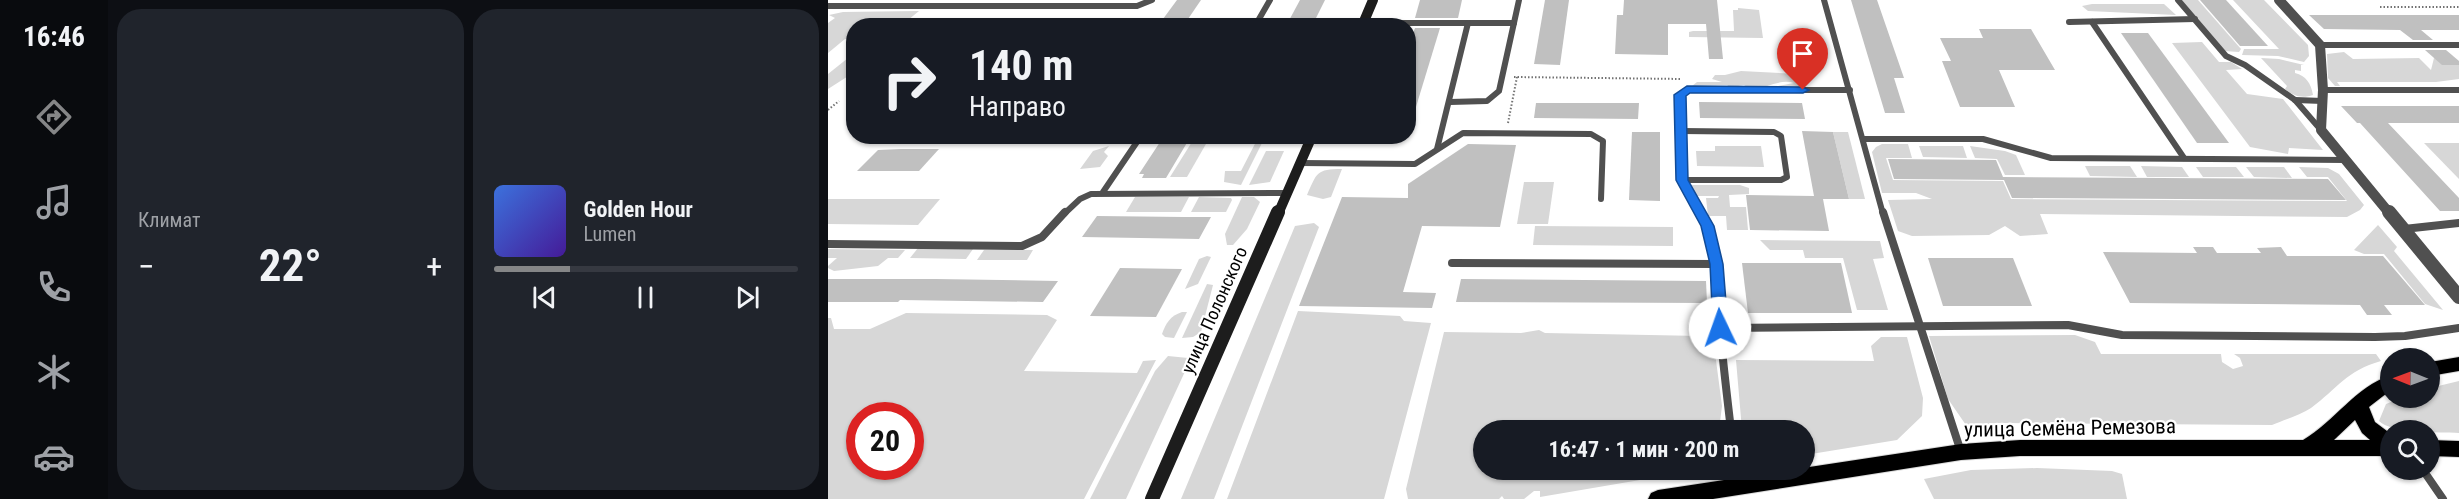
<!DOCTYPE html>
<html lang="ru">
<meta charset="utf-8">
<style>
body{margin:0;font-family:"Roboto Condensed",sans-serif;background:#20242c;color:#f1f3f6;height:100vh;display:flex;flex-direction:column;font-size:22px;white-space:nowrap}
*{box-sizing:border-box;margin:0}
p{font-size:20px;color:#9ea1a6}
.icon{flex:none;width:33px;height:33px;fill:none;stroke:currentColor;stroke-width:2;stroke-linecap:round;stroke-linejoin:round}
.map{position:relative;flex:1;overflow:hidden}
.drawer{display:flex;flex-direction:column;gap:9px;padding:9px;background:#0d0f14;width:720px}
.drawer>*{flex:none}
.guide{position:absolute;left:18px;top:18px;width:570px;height:126px;border-radius:24px;box-shadow:0 2px 4px #0004;background:#171b24;color:#f1f3f6;overflow:hidden}
.needle{width:39px;rotate:271deg}
.fabs{position:absolute;left:1552px;top:348px;display:grid;gap:12px}
.fabs a{display:grid;place-items:center;width:60px;height:60px;border-radius:50%;background:#171b24;box-shadow:0 2px 4px #0004;font-size:30px}
.speed{position:absolute;left:18px;top:402px;display:flex;gap:12px;font-size:30px;font-weight:700;text-align:center}
.speed>*{display:grid;place-content:center;width:78px;height:78px;border-radius:50%;background:#171b24;box-shadow:0 2px 4px #0004;line-height:1}
.speed .limit{border:9px solid #d22;background:#fff;color:#111}
.pin{position:absolute;display:grid;place-items:center;width:51px;height:51px;color:#fff;margin:-62px -26px;border-radius:50% 50% 50% 0;rotate:-45deg;box-shadow:0 0 6px #0007}
.pin .icon{rotate:45deg}
.me{position:absolute;width:66px;margin:-33px;rotate:357deg;stroke-linejoin:round;filter:drop-shadow(0 0 4px #0008)}
.turn{display:flex;align-items:center;gap:21px;height:126px;padding:0 24px;font-size:27px}
.turn .icon{width:78px;height:78px;stroke-width:2.5}
.turn b{display:block;font-size:42px;line-height:51px}
.big{font-size:45px;font-weight:700;line-height:1.1}
.drawer .widget{flex:1;display:flex;flex-direction:column;justify-content:center;gap:9px;min-width:0;padding:0 21px;border-radius:24px;background:#20242c}
.song{display:flex;align-items:center;gap:18px}
.cover{width:72px;height:72px;border-radius:9px;background:linear-gradient(135deg,hsl(220 70% 55%),hsl(260 70% 35%))}
.played{height:6px;border-radius:3px;background:linear-gradient(90deg,#858687 25%,#363941 25%)}
.keys{display:flex;justify-content:space-around;direction:ltr}
.heat{display:flex;justify-content:space-between;align-items:center;font-size:33px;direction:ltr}
.drawer .tiles{flex:1;display:grid;gap:9px;grid-template-columns:repeat(2,1fr)}
.trip{position:absolute;left:645px;top:420px;width:342px;height:60px;border-radius:30px;background:#171b24;box-shadow:0 2px 4px #0004;font-weight:700;line-height:60px;text-align:center}
main{display:flex;flex:1;min-height:0}
.tab-bar{display:flex;flex-direction:column;width:108px;justify-content:space-around;align-items:center;background:#090b0e;color:#9ea1a6}
.tab-bar .icon{width:42px;height:42px}
.tab-bar .on{color:#858687}
.tab-bar b{font-size:27px;color:#f1f3f6}
.map>svg:first-child{display:block}
</style>
<main>
<nav class="tab-bar">
<b>16:46</b>
<svg class="icon on" aria-label="directions" viewBox="0 0 24 24"><path d="M12 3l9 9-9 9-9-9zM9 14v-3h6M13 9l2 2-2 2"/></svg>
<svg class="icon" aria-label="music" viewBox="0 0 24 24"><path d="M9 18V5l10-2v13"/><circle cx="6" cy="18" r="3"/><circle cx="16" cy="16" r="3"/></svg>
<svg class="icon" aria-label="phone" viewBox="0 0 24 24"><path d="M5 4h4l2 5-3 2q2 4 5 5l2-3 5 2v4C11 20 4 13 5 4z"/></svg>
<svg class="icon" aria-label="climate" viewBox="0 0 24 24"><path d="M12 3v18M4 7l16 10M4 17L20 7"/></svg>
<svg class="icon" aria-label="car" viewBox="0 0 24 24"><path d="M5 17H2v-5l4-1 3-4h7l3 4 3 1v5h-3M9 17h6M6 11h13"/><circle cx="7" cy="17" r="2"/><circle cx="17" cy="17" r="2"/></svg>
</nav>
<section class="drawer">
<div class="tiles">
<div class="widget"><p>Климат</p>
<div class="heat"><a>−</a><b class="big">22°</b><a>+</a></div>
</div>
<div class="widget">
<div class="song"><i class="cover"></i><div><b>Golden Hour</b><p>Lumen</p></div></div>
<div class="played"></div>
<div class="keys"><svg class="icon" aria-label="previous" viewBox="0 0 24 24"><path d="M18 5L8 12l10 7zM5 5v14"/></svg><svg class="icon" aria-label="pause" viewBox="0 0 24 24"><path d="M8 5v14M16 5v14"/></svg><svg class="icon" aria-label="next" viewBox="0 0 24 24"><path d="M6 5l10 7-10 7zM19 5v14"/></svg></div>
</div>
</div>
</section>
<div class="map">
<svg width="1631" height="499" viewBox="0 0 1631 499">
<rect width="100%" height="100%" fill="#fff"/>
<g fill="#d7d7d7" fill-rule="evenodd">
<polygon points="1353,0 1370,0 1413,49 1411,52 1396,51"/>
<polygon points="1405,0 1436,0 1480,45 1481,56 1476,62 1450,56 1414,55 1416,49 1451,49"/>
<polygon points="1264,4 1336,4 1348,15 1260,11 1254,6"/>
<polygon points="910,8 931,10 935,38 861,37 861,32 865,31 906,31 905,10 910,10"/>
<polygon points="91,11 74,25 26,26 25,39 17,39 0,53 0,23 7,18 1,15 15,12"/>
<polygon points="1374,42 1391,62 1403,62 1414,69 1398,70 1419,94 1455,99 1495,150 1461,148 1460,154 1422,147 1344,43"/>
<polygon points="1516,52 1525,59 1591,58 1603,70 1606,58 1631,65 1631,79 1608,82 1509,82 1512,86 1507,86 1500,78 1499,54"/>
<polygon points="25,54 25,73 0,89 0,74"/>
<path d="M1433,58L1451,59L1476,65H1473V71L1467,70V73C1478,76 1483,83 1485,95C1474,99 1465,96 1457,89L1459,86Z"/>
<path d="M913,71L969,74L976,77L972,81L977,86H950L966,83C949,77 931,95 916,85L898,88L900,85L864,86L869,82H894L884,79L887,75H897Z"/>
<polygon points="1005,132 1020,132 1037,199 1021,199"/>
<polygon points="431,136 437,137 413,185 396,182 397,171 413,171"/>
<polygon points="367,137 382,137 359,177 342,177"/>
<polygon points="1596,143 1631,143 1631,179"/>
<polygon points="1054,144 1080,144 1084,158 1058,158 1065,180 1175,181 1183,199 1519,201 1500,177 1479,177 1471,167 1500,168 1511,174 1536,205 1532,210 1519,217 1212,214 1220,234 1192,236 1177,226 1161,235 1084,236 1070,231 1060,200 1104,199 1088,193 1054,193 1044,152 1048,147"/>
<polygon points="281,146 276,152 280,156 272,167 252,169 265,151"/>
<polygon points="887,146 933,146 936,167 869,166 868,151 887,151"/>
<polygon points="1091,146 1135,146 1139,158 1095,157"/>
<polygon points="1142,146 1177,151 1188,155 1197,175 1177,175 1169,159 1147,158"/>
<polygon points="438,151 456,151 442,182 421,185"/>
<polygon points="1257,166 1302,166 1309,177 1262,176"/>
<polygon points="1313,166 1354,167 1361,177 1319,177"/>
<polygon points="1368,167 1408,167 1416,177 1375,177"/>
<polygon points="1418,167 1456,167 1464,178 1426,177"/>
<path d="M514,169L503,197L495,199L479,195C489,173 488,169 514,169Z"/>
<polygon points="696,182 726,182 720,224 689,224"/>
<polygon points="864,185 912,185 921,188 921,194 901,195 902,207 918,207 920,230 899,230 898,216 880,216 878,198 890,198 891,196 868,196 862,188"/>
<polygon points="307,197 361,197 353,212 298,212"/>
<polygon points="371,197 403,198 404,200 398,212 363,212"/>
<polygon points="414,197 426,197 432,202 419,229 405,245 399,245 397,234"/>
<polygon points="0,199 112,199 90,225 0,224"/>
<polygon points="486,223 491,227 386,499 353,499 467,226"/>
<polygon points="1550,225 1569,247 1566,251 1615,310 1597,304 1556,254 1536,254 1526,250"/>
<polygon points="707,226 845,227 845,246 705,245"/>
<polygon points="932,240 1052,241 1056,258 1045,259 1060,310 1029,310 1015,258 977,258 975,250 942,250"/>
<polygon points="90,248 145,249 138,259 82,258"/>
<polygon points="0,249 77,250 70,258 60,258 50,266 6,271 0,268 0,266 9,258 0,258"/>
<polygon points="156,250 205,250 199,260 149,260"/>
<polygon points="379,256 383,257 370,284 357,289 371,259"/>
<polygon points="379,284 385,285 373,332 365,337 354,338"/>
<polygon points="470,311 572,316 576,321 603,323 556,499 399,499"/>
<path d="M354,312H359L346,338L337,337L334,334C338,323 342,316 354,312Z"/>
<path d="M78,313L219,315L229,320L196,371L309,373L315,361L328,360L256,499H0V318H3L6,329H42ZM32,416H82V466H32Z"/>
<polygon points="711,330 717,333 873,336 886,345 894,406 891,430 656,430 656,470 864,470 859,472 712,497 712,491 706,491 696,499 676,499 674,496 671,499 580,499 578,489 616,332 693,333"/>
<path d="M1247,335L1267,342L1273,354H1393L1394,362L1405,369L1415,366L1412,358L1406,354H1548L1553,361C1518,371 1510,388 1483,408C1472,415 1456,420 1444,425L1171,423L1140,428L1120,399L1101,336Z"/>
<polygon points="1053,337 1079,337 1095,398 1094,416 1069,440 977,455 976,430 914,430 908,360 1046,361 1043,346"/>
<polygon points="340,356 360,358 360,365 298,499 262,499 327,371"/>
<path d="M1631,381V433C1612,432 1564,434 1551,421L1558,404L1573,398H1602V388Z"/>
<polygon points="1209,468 1284,471 1294,474 1299,499 1106,499 1096,479 1143,470"/>
</g>
<g fill="#c0c0c0">
<polygon points="349,0 373,0 360,19 335,19"/>
<polygon points="472,0 497,0 484,26 458,26"/>
<polygon points="592,0 634,0 630,18 587,18"/>
<polygon points="717,0 741,0 732,65 706,64"/>
<polygon points="796,0 889,0 895,59 881,59 878,24 840,24 840,55 787,54 789,15 795,15"/>
<polygon points="1023,0 1049,0 1076,78 1066,78 1077,113 1057,113"/>
<polygon points="1372,0 1398,0 1440,46 1412,46"/>
<polygon points="1481,15 1631,15 1631,30 1593,30 1605,40 1585,40 1572,30 1496,29"/>
<polygon points="587,28 612,28 584,120 580,119 580,46"/>
<polygon points="1151,29 1203,29 1227,70 1171,70 1187,107 1132,107 1114,61 1123,61 1112,38 1155,38"/>
<polygon points="1293,33 1320,33 1401,143 1369,143"/>
<polygon points="1597,50 1618,50 1631,61 1631,65 1614,65"/>
<polygon points="871,102 974,103 977,119 872,118"/>
<polygon points="708,103 811,103 810,119 706,118"/>
<polygon points="1513,106 1631,106 1631,123 1560,123 1631,198 1631,211 1612,211 1532,123 1529,123"/>
<polygon points="974,131 1005,132 1021,199 995,199 1001,231 922,230 918,195 986,196"/>
<polygon points="804,132 832,132 832,201 801,200"/>
<polygon points="336,136 363,136 338,178 314,178 316,174 311,174"/>
<polygon points="640,144 688,145 672,227 594,226 575,292 608,293 604,308 471,306 514,197 580,198 580,184"/>
<polygon points="73,149 111,149 91,171 29,171 50,150"/>
<polygon points="1060,159 1168,160 1175,177 1500,179 1518,200 1184,198 1176,180 1066,179"/>
<polygon points="269,216 356,217 383,217 371,239 254,237"/>
<polygon points="1365,247 1385,247 1389,253 1433,253 1429,248 1453,247 1459,256 1555,256 1597,305 1556,305 1564,315 1539,315 1532,305 1302,303 1275,252 1369,253"/>
<polygon points="1100,258 1185,258 1204,306 1115,306"/>
<polygon points="914,263 1013,263 1024,313 920,313"/>
<polygon points="292,268 354,269 328,317 262,316"/>
<polygon points="0,279 108,279 230,281 215,302 72,300 70,302 0,302"/>
<polygon points="633,279 878,281 879,303 628,302"/>
</g>
<g fill="none" stroke-linecap="round" stroke-linejoin="round">
<g stroke="#dbdbdb" stroke-width="2">
<g id="primary">
<polygon points="1631,357 1631,371 1602,376 1602,362"/>
<path d="M1563,375V390L1541,407L1547,422L1563,434V456H1192L1133,460L885,499H820L823,493L830,490L1133,444L1192,440H1475C1507,421 1527,387 1563,375ZM1527,420L1534,433L1542,440H1506Z"/>
<polygon points="1602,440 1631,441 1631,457 1602,456"/>
</g>
</g>
<g stroke="#727272" stroke-width="2" stroke-dasharray="1.5 2" stroke-linecap="butt">
<polyline points="1552,7 1631,7"/>
<polyline points="686,77 854,79"/>
<polyline points="0,110 11,101"/>
<polyline points="680,123 689,77"/>
</g>
<g stroke="#505050" stroke-width="6">
<polyline points="996,0 1055,214"/>
<polyline points="1350,0 1398,56 1417,65 1467,100 1493,130"/>
<polyline points="0,6 309,6 324,0"/>
<polyline points="1241,22 1367,19"/>
<polyline points="1264,22 1356,158"/>
<polyline points="535,23 686,23"/>
<polyline points="427,26 442,0"/>
<polyline points="1492,45 1631,45"/>
<polyline points="1495,90 1631,90"/>
<polyline points="1467,100 1495,101"/>
<polyline points="622,102 659,101 671,91 691,0"/>
<polyline points="854,131 946,132 953,136 959,177 953,180 854,180"/>
<polyline points="1035,139 1155,139 1223,158 1517,160"/>
<polyline points="609,149 640,23"/>
<polyline points="472,163 587,164 635,133 763,134 775,141 773,199"/>
<polyline points="275,192 313,136"/>
<polyline points="236,214 252,199 263,194 459,193"/>
<polyline points="873,214 854,180 852,95 859,90 1022,90"/>
</g>
<g stroke="#505050" stroke-width="8">
<path d="M872,212C893,248 889,289 892,329C895,363 899,396 903,430"/>
<polyline points="1055,212 1133,452"/>
<polyline points="1576,229 1631,223"/>
<polyline points="0,244 194,246 214,237 237,212"/>
<polyline points="624,263 889,264"/>
<polyline points="892,328 1240,325 1294,335 1547,337 1577,336 1631,328"/>
<polyline points="910,470 914,485"/>
<polyline points="1595,470 1615,499"/>
</g>
<polyline stroke="#505050" stroke-width="10" points="1451,0 1492,45 1495,90 1493,130 1562,214"/>
<polyline stroke="#505050" stroke-width="14" points="1561,212 1631,297"/>
<g stroke="#1d1d1d" stroke-width="10">
<polyline points="534,26 545,0"/>
<polyline points="450,214 484,136"/>
</g>
<polyline stroke="#1d1d1d" stroke-width="14" points="324,499 450,212"/>
<use href="#primary" fill="#000" fill-rule="evenodd"/>
</g>
<polygon fill="#1a73e8" stroke="#114b97" stroke-width="1.5" points="859,86 975,87 981,90 975,93 862,93 858,96 860,180 886,226 895,264 900,328 897,332 887,332 885,328 882,264 873,226 848,180 846,95"/>
<g text-anchor="middle" dominant-baseline="central" stroke-width="4.5" stroke-linejoin="round" paint-order="stroke">
<g font-size="18" fill="#000" stroke="#fff">
<text transform="translate(386 310) rotate(-66)">улица Полонского</text>
</g>
<g font-size="21" fill="#000" stroke="#fff">
<text transform="translate(1242 428) rotate(-1)">улица Семёна Ремезова</text>
</g>
</g>
</svg>
<div class="fabs">
<a><svg class="needle" viewBox="-14 -14 28 28"><path d="M0-13l5 13h-10z" fill="#e53935"/><path d="M0 13l5-13h-10z" fill="#9ea1a6"/></svg></a>
<a><svg class="icon" aria-label="search" viewBox="0 0 24 24"><circle cx="10" cy="10" r="6"/><path d="M15 15l6 6"/></svg></a>
</div>
<div class="speed"><div class="limit">20</div></div>
<div class="pin" style="left:975px;top:90px;background:#d93025"><svg class="icon" aria-label="arrive" viewBox="0 0 24 24"><path d="M6 21V4h12l-3 4 3 4H6"/></svg></div>
<svg class="me" style="left:892px;top:328px" viewBox="-20 -20 40 40"><circle r="19" fill="#fff"/><path d="M0-13L10 11 0 6-10 11z" fill="#1a73e8"/></svg>
<div class="trip">16:47 · 1 мин · 200 m</div>
<div class="guide">
<div class="turn"><svg class="icon" aria-label="right" viewBox="0 0 24 24"><path d="M7 20v-9h11M14 6l5 5-5 5"/></svg><div><b>140 m</b>Направо</div></div>
</div>
</div>
</main>
